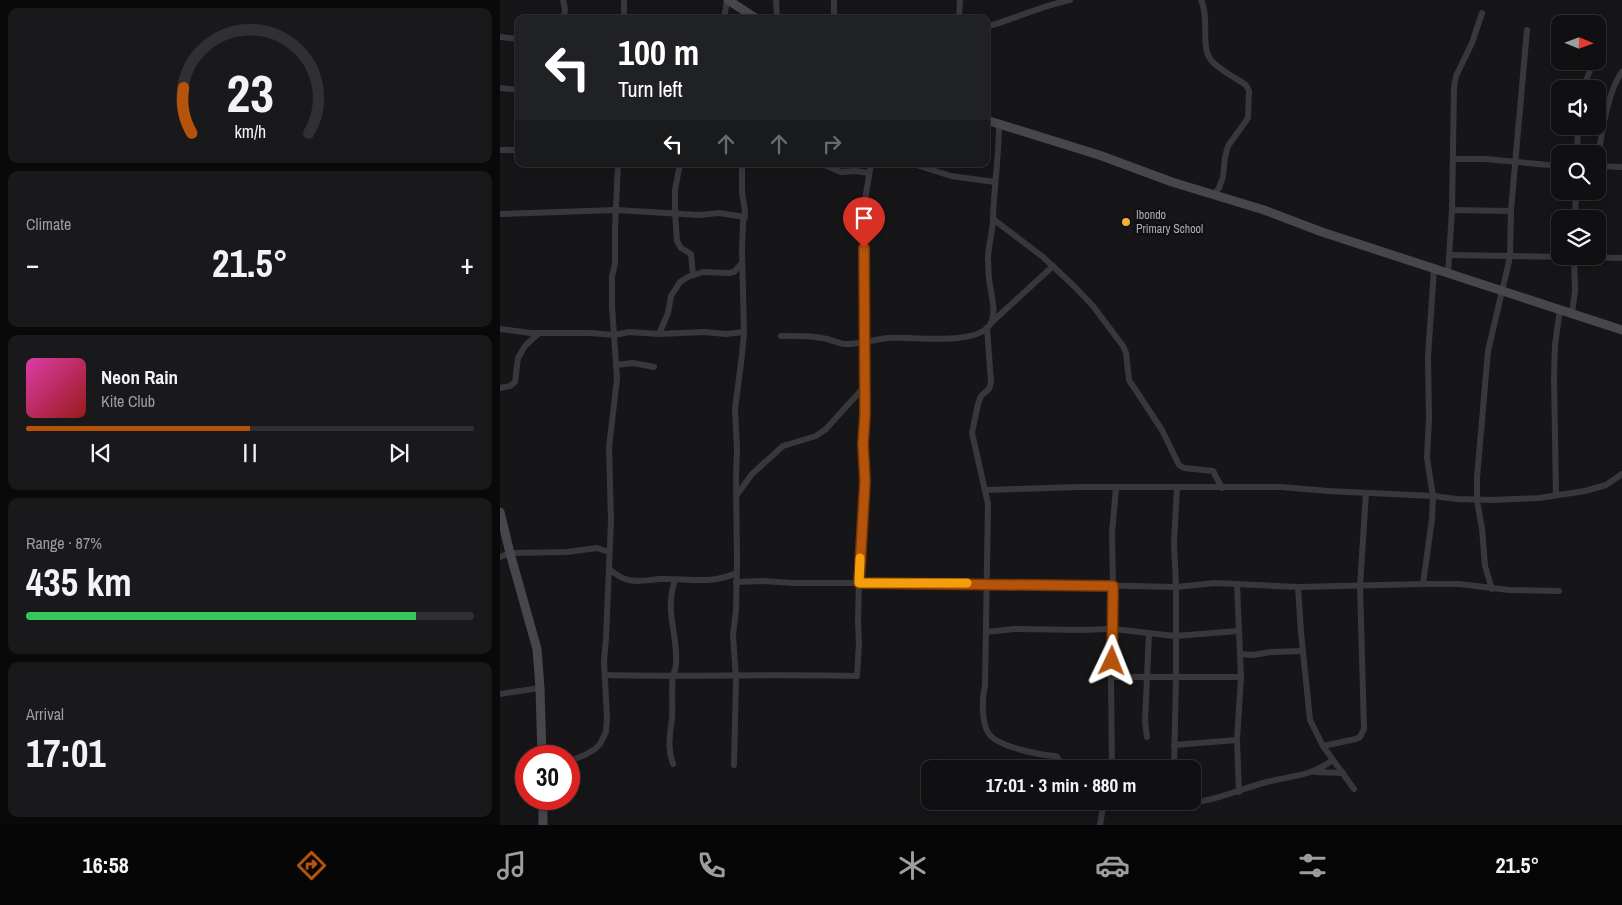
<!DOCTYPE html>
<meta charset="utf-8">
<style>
body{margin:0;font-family:"Archivo Narrow",sans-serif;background:#19191b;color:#f1f3f6;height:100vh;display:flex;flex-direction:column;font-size:19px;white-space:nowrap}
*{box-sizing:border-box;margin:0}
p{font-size:16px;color:#9c9d9f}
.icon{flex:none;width:28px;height:28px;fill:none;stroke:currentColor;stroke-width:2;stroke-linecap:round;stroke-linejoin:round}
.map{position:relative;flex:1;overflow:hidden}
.panel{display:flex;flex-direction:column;gap:8px;padding:8px;background:#09090a;width:500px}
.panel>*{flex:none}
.guide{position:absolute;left:15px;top:15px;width:475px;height:152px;border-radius:10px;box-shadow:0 2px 12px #0003,0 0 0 1px #303032;background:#202124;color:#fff;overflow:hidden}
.needle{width:32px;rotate:91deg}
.controls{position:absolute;left:1051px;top:15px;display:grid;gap:10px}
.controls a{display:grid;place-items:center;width:55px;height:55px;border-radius:10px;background:#101012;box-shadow:0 2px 12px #0003,0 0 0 1px #303032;font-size:25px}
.speed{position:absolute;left:15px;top:745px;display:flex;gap:10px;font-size:25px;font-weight:700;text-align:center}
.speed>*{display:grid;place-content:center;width:65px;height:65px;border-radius:50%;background:#101012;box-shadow:0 2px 12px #0003,0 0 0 1px #303032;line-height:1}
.speed .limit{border:8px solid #d22;background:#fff;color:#111}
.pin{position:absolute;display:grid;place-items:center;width:42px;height:42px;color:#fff;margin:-51px -21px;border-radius:50% 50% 50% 0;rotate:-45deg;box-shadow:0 0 5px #0007}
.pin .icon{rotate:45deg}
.me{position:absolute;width:55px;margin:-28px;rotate:2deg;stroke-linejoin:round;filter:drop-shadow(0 0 4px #0008)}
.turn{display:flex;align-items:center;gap:18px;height:105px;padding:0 20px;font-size:22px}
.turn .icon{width:65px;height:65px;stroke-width:2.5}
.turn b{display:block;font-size:35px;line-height:42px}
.lanes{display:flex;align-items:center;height:48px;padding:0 20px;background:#0003;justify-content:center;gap:25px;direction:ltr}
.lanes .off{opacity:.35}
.big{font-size:38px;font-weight:700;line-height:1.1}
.panel .card{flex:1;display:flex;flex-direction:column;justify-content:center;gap:8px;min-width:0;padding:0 18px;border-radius:10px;background:#19191b}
.panel .dial{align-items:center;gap:0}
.dial svg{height:130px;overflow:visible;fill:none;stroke:#303032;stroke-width:7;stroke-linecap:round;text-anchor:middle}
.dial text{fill:#f1f3f6;stroke:none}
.song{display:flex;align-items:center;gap:15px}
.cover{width:60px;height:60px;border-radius:8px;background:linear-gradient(135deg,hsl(320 70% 55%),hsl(0 70% 35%))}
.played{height:5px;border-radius:2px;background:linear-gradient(90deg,#b45309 50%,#303032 50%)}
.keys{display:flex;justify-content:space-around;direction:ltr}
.heat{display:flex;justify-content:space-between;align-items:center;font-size:28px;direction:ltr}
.charge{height:8px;border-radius:4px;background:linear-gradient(90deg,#34c759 87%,#303032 0)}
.trip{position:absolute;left:421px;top:760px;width:280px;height:50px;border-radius:10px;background:#101012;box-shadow:0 2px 12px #0003,0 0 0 1px #303032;font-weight:700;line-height:50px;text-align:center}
.menu{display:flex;height:80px;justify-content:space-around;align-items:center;background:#060607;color:#9c9d9f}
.menu .icon{width:35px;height:35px}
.menu .on{color:#b45309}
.menu b{font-size:22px;color:#f1f3f6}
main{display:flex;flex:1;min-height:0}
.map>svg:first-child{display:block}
</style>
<main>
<section class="panel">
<div class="card dial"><svg viewBox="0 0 100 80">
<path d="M14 69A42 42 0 1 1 86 69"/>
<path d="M14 69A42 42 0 0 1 9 41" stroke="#b45309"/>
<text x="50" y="56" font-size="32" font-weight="700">23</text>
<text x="50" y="72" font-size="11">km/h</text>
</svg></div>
<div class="card"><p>Climate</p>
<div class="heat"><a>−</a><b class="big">21.5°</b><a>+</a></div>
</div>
<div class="card">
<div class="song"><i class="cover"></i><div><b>Neon Rain</b><p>Kite Club</p></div></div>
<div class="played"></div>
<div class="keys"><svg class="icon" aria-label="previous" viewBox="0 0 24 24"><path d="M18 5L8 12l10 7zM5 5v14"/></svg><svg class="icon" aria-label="pause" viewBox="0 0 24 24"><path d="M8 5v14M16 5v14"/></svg><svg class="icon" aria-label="next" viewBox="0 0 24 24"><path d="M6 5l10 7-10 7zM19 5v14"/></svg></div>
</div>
<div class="card"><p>Range · 87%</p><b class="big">435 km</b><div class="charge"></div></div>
<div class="card"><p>Arrival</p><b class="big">17:01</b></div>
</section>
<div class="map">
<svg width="1122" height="825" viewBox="0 0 1122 825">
<rect width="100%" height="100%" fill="#161618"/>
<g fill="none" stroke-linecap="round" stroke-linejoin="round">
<g stroke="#37383d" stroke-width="6">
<polyline points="63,0 65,9 64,19"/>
<polyline points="124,0 124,19"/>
<polyline points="276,0 277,19"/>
<path d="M701,0C710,18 700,47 711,60C720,71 735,77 746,85L749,91L748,118L728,146L725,157L723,177L719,188L714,194"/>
<polyline points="224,19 227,0"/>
<polyline points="334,19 334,0"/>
<polyline points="459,19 460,0"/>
<path d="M486,27C514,19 541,6 570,0"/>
<polyline points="0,37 19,39"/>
<polyline points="0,88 19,90"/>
<polyline points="1083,89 1092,65"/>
<polyline points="0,150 19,150"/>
<polyline points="1077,154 1078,126"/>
<path d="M1098,158C1101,136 1108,90 1122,72"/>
<polyline points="953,159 985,159 1060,166"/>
<polyline points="180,164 175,190 175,213 177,241 181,248 191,254 193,275"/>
<polyline points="322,164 341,172 355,171 369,173"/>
<polyline points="413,164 451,176 495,182"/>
<polyline points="1098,166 1122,167"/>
<polyline points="952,210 1011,211"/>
<polyline points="0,214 116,210 199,215 219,213 245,217"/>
<polyline points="493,219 543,257 574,286 593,306 623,346 626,353 629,380 662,430 679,465 684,468 713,471 722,488"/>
<polyline points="1075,219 1076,191"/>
<polyline points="950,255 1122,258"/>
<polyline points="948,273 952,210 954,88 956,76 972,43 982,13"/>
<polyline points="1072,313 1075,291 1074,256"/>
<polyline points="491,323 553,266"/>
<path d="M487,328L491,382L489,389L481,396L478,404L472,433L488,504L485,685C482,698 481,723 489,734C499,747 539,755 555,756L557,757L563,767L567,769L606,762"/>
<polyline points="0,329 31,333 90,333 115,335 129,332 159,334 204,332 226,334 244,332"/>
<polyline points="159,334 168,313 171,296 180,282 188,277 203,272 229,273 234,272 242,263"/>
<path d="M281,336C294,336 309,335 322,338C330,339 337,343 344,344C359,345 374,339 389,338C412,336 479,347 491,323C497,311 490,291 489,278C488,272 489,266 488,260C488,245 493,232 493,218C494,187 499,155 499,124"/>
<polyline points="116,365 133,363 154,367"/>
<polyline points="0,388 10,386 15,382 18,358 25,346 39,333"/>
<polyline points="485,490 580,487 781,487 828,491 933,496 957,499 993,500 1039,498 1085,491 1106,485 1122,474"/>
<polyline points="1056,495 1054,377 1055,345 1060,309"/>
<polyline points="236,496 252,474 283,446 316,436 326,429 364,387"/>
<polyline points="0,557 10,553 67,552 97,548 109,552"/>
<path d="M109,569C114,573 119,577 125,579C137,583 148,580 160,579C185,578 212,585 236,573"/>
<polyline points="236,582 262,581 293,583 488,583 676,587 715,583 798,587 923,584 959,584 1009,590 1059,591"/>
<polyline points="737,584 741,677 737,740 739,792"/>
<polyline points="923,584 932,519 933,496 927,458 929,419 928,357 934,268"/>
<polyline points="798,587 801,632 810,720 823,746 854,789"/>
<polyline points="992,589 985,566 982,528 977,501 977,478 988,351 1010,257 1011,210 1027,30"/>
<polyline points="613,629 675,636 738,631"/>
<polyline points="486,632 514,629 584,630 607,629"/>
<polyline points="740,654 753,655 771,652 803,651"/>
<path d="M105,675C189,677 273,674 357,676L359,643L358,621L359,583L365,481L363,444L365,414L364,206L371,164"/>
<polyline points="611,677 741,677"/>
<polyline points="0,694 40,688"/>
<polyline points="647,737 645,722 649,633"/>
<polyline points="674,745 737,740"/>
<polyline points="823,746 856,739 860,737 864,729 860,586 866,493"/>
<polyline points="69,761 85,755 95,749 100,744 106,732 107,717 104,662 106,638 111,520 109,447 117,379 112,306 112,276 115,264 115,228 118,164"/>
<path d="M173,764C167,748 170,735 172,718C173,704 171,690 173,676C174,672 176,668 176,664C178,633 164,611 175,580"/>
<polyline points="234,765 236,679 233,635 236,610 237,561 236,478 237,449 235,409 242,355 244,332 242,250 243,223 245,211 242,192 242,164"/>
<polyline points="612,769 611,677 613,586 612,533 616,488"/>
<polyline points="674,769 676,676 676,587 674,542 677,488"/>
<polyline points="815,772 843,773"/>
<path d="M668,801C703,808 735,790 767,782C794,775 809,777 833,760"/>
<polyline points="600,825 603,807 606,801"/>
</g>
<g stroke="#45474d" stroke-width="9">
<polyline points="228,0 257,19"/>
<polyline points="486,120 599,155 672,182 764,210 822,232 1122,330"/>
<polyline points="0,512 10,553 37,649 40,688 42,756"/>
<polyline points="43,799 43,825"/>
</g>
</g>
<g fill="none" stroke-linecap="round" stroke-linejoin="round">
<g stroke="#753606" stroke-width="12">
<polyline id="route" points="364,248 365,414 363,444 365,481 359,583 613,586 612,661"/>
</g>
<use href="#route" stroke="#b45309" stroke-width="9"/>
<polyline stroke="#f59e0b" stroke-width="9" points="360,558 359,583 467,583"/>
</g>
<circle fill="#f2b134" stroke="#111113" stroke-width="2" cx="626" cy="222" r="5"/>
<g text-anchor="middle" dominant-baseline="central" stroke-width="5" stroke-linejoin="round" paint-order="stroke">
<g font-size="12" fill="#a8adb8" stroke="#111113" text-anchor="start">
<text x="636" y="215">Ibondo<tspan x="636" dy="14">Primary School</tspan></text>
</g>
</g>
</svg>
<div class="controls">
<a><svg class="needle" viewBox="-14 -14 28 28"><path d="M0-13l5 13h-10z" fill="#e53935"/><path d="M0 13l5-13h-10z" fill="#9c9d9f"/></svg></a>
<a><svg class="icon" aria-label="sound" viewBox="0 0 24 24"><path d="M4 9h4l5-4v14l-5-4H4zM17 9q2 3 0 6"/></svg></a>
<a><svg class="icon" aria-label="search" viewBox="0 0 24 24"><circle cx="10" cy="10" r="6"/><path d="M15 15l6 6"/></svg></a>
<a><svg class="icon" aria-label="layers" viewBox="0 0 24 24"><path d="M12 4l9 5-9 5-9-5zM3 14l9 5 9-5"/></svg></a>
</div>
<div class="speed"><div class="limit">30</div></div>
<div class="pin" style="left:364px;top:248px;background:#d93025"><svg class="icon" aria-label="arrive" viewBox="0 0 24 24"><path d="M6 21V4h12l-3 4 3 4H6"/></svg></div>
<svg class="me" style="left:612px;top:661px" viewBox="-20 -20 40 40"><path d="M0-17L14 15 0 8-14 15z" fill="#b45309" stroke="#fff" stroke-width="4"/></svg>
<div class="trip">17:01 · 3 min · 880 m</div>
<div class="guide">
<div class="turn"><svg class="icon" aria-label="left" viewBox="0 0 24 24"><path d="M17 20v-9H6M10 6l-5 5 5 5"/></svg><div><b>100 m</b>Turn left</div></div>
<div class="lanes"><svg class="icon" aria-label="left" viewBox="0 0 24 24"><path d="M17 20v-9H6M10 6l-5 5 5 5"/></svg><svg class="icon off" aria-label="ahead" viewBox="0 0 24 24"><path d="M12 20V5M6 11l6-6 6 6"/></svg><svg class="icon off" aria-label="ahead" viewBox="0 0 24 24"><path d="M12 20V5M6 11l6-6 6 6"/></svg><svg class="icon off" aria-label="right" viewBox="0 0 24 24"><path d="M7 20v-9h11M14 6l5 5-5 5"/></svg></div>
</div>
</div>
</main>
<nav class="menu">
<b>16:58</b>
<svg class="icon on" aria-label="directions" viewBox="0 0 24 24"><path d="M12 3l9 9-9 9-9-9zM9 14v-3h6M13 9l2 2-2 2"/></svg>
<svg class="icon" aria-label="music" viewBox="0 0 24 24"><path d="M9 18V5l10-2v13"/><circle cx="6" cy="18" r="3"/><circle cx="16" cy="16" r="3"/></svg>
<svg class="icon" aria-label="phone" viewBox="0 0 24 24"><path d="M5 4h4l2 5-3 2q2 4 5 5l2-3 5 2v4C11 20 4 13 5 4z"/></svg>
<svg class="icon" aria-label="climate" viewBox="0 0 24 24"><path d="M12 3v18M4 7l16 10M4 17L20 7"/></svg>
<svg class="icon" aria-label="car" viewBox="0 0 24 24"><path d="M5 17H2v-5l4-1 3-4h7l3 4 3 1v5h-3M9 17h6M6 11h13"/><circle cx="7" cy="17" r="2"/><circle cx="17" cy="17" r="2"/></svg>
<svg class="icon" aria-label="filters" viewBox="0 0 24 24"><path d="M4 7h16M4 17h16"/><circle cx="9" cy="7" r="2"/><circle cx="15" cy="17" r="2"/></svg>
<b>21.5°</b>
</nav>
